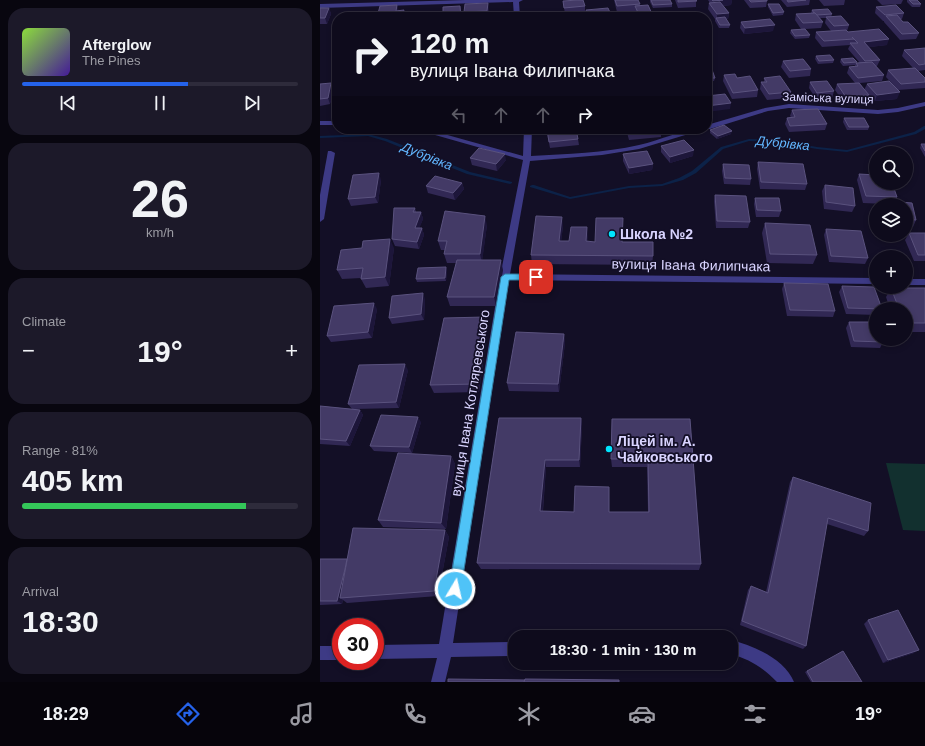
<!DOCTYPE html>
<meta charset="utf-8">
<style>
body{margin:0;font-family:Helvetica,sans-serif;background:#1c1929;color:#f1f3f6;height:100vh;display:flex;flex-direction:column;font-size:15px;white-space:nowrap}
*{box-sizing:border-box;margin:0}
p{font-size:13px;color:#9b9ba3}
.icon{flex:none;width:22px;height:22px;fill:none;stroke:currentColor;stroke-width:2;stroke-linecap:round;stroke-linejoin:round}
.map{position:relative;flex:1;overflow:hidden}
.details{display:flex;flex-direction:column;gap:8px;padding:8px;background:#08060f;width:320px}
.details>*{flex:none}
.hud{position:absolute;left:12px;top:12px;width:380px;height:122px;border-radius:16px;box-shadow:0 2px 6px #0003,0 0 0 1px #2e2b3b;background:#0e0b1c;color:#f1f3f6;overflow:hidden}
.fabs{position:absolute;left:549px;top:146px;display:grid;gap:8px}
.fabs a{display:grid;place-items:center;width:44px;height:44px;border-radius:50%;background:#0e0b1c;box-shadow:0 2px 6px #0003,0 0 0 1px #2e2b3b;font-size:20px}
.speed{position:absolute;left:12px;top:618px;display:flex;gap:8px;font-size:20px;font-weight:700;text-align:center}
.speed>*{display:grid;place-content:center;width:52px;height:52px;border-radius:50%;background:#0e0b1c;box-shadow:0 2px 6px #0003,0 0 0 1px #2e2b3b;line-height:1}
.speed .limit{border:6px solid #d22;background:#fff;color:#111}
.pin{position:absolute;display:grid;place-items:center;width:34px;height:34px;color:#fff;margin:-17px;border-radius:8px;box-shadow:0 2px 6px #0006}
.me{position:absolute;width:44px;margin:-22px;rotate:9deg;stroke-linejoin:round;filter:drop-shadow(0 0 3px #0008)}
.turn{display:flex;align-items:center;gap:14px;height:84px;padding:0 12px;font-size:18px}
.turn .icon{width:52px;height:52px;stroke-width:2.5}
.turn b{display:block;font-size:28px;line-height:34px}
.lanes{display:flex;align-items:center;height:38px;padding:0 12px;background:#0003;justify-content:center;gap:20px;direction:ltr}
.lanes .off{opacity:.35}
.big{font-size:30px;font-weight:800;line-height:1.1}
.details .tile{flex:1;display:flex;flex-direction:column;justify-content:center;gap:6px;min-width:0;padding:0 14px;border-radius:16px;background:#1c1929}
.details .dial{align-items:center;gap:0}
.dial b{font-size:52px;line-height:1}
.song{display:flex;align-items:center;gap:12px}
.cover{width:48px;height:48px;border-radius:6px;background:linear-gradient(135deg,hsl(90 70% 55%),hsl(260 70% 35%))}
.played{height:4px;border-radius:2px;background:linear-gradient(90deg,#2563eb 60%,#2e2b3b 60%)}
.keys{display:flex;justify-content:space-around;direction:ltr}
.heat{display:flex;justify-content:space-between;align-items:center;font-size:22px;direction:ltr}
.charge{height:6px;border-radius:3px;background:linear-gradient(90deg,#34c759 81%,#2e2b3b 0)}
.trip{position:absolute;left:188px;top:630px;width:230px;height:40px;border-radius:16px;background:#0e0b1c;box-shadow:0 2px 6px #0003,0 0 0 1px #2e2b3b;font-weight:800;line-height:40px;text-align:center}
.dock{display:flex;height:64px;justify-content:space-around;align-items:center;background:#06040b;color:#9b9ba3}
.dock .icon{width:28px;height:28px}
.dock .on{color:#2563eb}
.dock b{font-size:18px;color:#f1f3f6}
main{display:flex;flex:1;min-height:0}
.map>svg:first-child{display:block}
</style>
<main>
<section class="details">
<div class="tile">
<div class="song"><i class="cover"></i><div><b>Afterglow</b><p>The Pines</p></div></div>
<div class="played"></div>
<div class="keys"><svg class="icon" aria-label="previous" viewBox="0 0 24 24"><path d="M18 5L8 12l10 7zM5 5v14"/></svg><svg class="icon" aria-label="pause" viewBox="0 0 24 24"><path d="M8 5v14M16 5v14"/></svg><svg class="icon" aria-label="next" viewBox="0 0 24 24"><path d="M6 5l10 7-10 7zM19 5v14"/></svg></div>
</div>
<div class="tile dial"><b>26</b><p>km/h</p></div>
<div class="tile"><p>Climate</p>
<div class="heat"><a>−</a><b class="big">19°</b><a>+</a></div>
</div>
<div class="tile"><p>Range · 81%</p><b class="big">405 km</b><div class="charge"></div></div>
<div class="tile"><p>Arrival</p><b class="big">18:30</b></div>
</section>
<div class="map">
<svg width="605" height="682" viewBox="0 0 605 682">
<rect width="100%" height="100%" fill="#130f26"/>
<polygon fill="#12302f" points="566,463 605,464 605,531 583,530"/>
<g fill="none" stroke-linecap="round" stroke-linejoin="round">
<g fill="#0c2248" fill-rule="evenodd">
<polygon points="604,126 605,126 605,129 596,134 527,152 497,149 456,142 429,141 403,149 376,173 363,180 342,186 309,188 250,199 210,187 210,186 212,185 214,185 250,197 309,186 342,184 359,178 372,171 401,147 429,139 456,140 497,147 527,150 594,132"/>
<polygon points="48,134 67,139 150,172 192,182 192,183 190,184 147,174 65,141 48,136 0,138 0,136"/>
</g>
<g fill="#3d3a85" fill-rule="evenodd">
<polygon points="145,0 203,0 199,2 200,17 194,17 193,2 0,8 0,4"/>
<polygon points="605,102 605,106 578,112 558,114 469,108 448,111 390,129 386,129 387,125 445,108 469,104 558,110 578,108"/>
<rect x="0" y="121" width="17" height="4"/>
<path d="M94,129H106L203,156L204,129H212L211,156C247,154 284,153 319,145C341,140 362,129 385,129L319,149L282,155L210,161L190,274L556,278V284L189,280L133,643L195,642V656L131,657L125,682H111L117,658L55,659V645L119,644L180,277L203,160Z"/>
<polygon points="8,151 11,151 15,153 4,219 0,222 0,195"/>
<rect x="586" y="279" width="19" height="6"/>
<path d="M411,640C434,646 465,659 474,682H457C444,668 429,659 411,654Z"/>
<rect x="0" y="646" width="21" height="14"/>
</g>
</g>
<g fill="#312854">
<polygon points="294,0 318,0 320,5 333,16 333,17 317,17 315,11 297,12"/>
<polygon points="330,0 350,0 352,4 352,7 333,8 330,2"/>
<polygon points="355,0 376,0 376,7 358,8"/>
<polygon points="388,0 412,0 411,5 403,6 409,13 408,19 406,19 410,25 409,28 399,28 395,21 395,19 388,9 389,3 390,3"/>
<polygon points="424,0 447,0 447,1 446,7 430,8"/>
<polygon points="461,0 490,0 489,5 467,7"/>
<polygon points="499,0 525,0 524,5 504,6"/>
<polygon points="557,0 583,0 581,4 562,5"/>
<polygon points="587,0 597,0 601,4 600,7 592,7 587,2"/>
<polygon points="243,1 265,6 265,12 245,14"/>
<polygon points="448,4 464,12 463,15 453,16 448,7"/>
<polygon points="556,7 584,13 582,19 580,19 583,22 599,33 596,39 580,40 564,22 564,21 563,21 555,13"/>
<polygon points="0,8 9,8 11,14 7,24 0,24"/>
<polygon points="169,9 168,17 145,17 144,12"/>
<polygon points="266,10 292,17 267,17"/>
<polygon points="492,10 512,14 511,17 529,25 527,31 528,32 567,45 549,47 560,60 557,66 556,66 564,75 562,81 540,83 544,90 547,84 577,99 555,101 546,92 549,95 547,101 524,103 515,90 517,84 535,83 527,73 529,67 535,67 535,65 523,66 520,62 521,59 537,62 536,63 540,63 528,49 530,45 502,47 495,38 496,32 511,31 505,23 506,18 500,18 503,22 501,28 485,29 490,35 489,38 475,39 470,33 471,30 481,29 475,20 476,14 491,13"/>
<polygon points="421,22 453,31 424,34 420,28"/>
<polygon points="605,48 605,70 598,71 605,78 605,88 578,90 566,77 568,70 593,68 582,56 584,50"/>
<polygon points="496,56 514,60 513,63 498,64 495,59"/>
<polygon points="463,61 491,69 490,76 469,78 461,67"/>
<polygon points="387,67 395,78 394,81 387,81"/>
<polygon points="404,75 417,78 438,90 437,97 412,99 403,81"/>
<polygon points="444,78 471,92 469,98 447,100 440,89 441,82 444,82"/>
<polygon points="490,82 514,91 512,98 496,99 489,88"/>
<polygon points="0,84 14,89 10,104 0,106"/>
<polygon points="17,87 17,105 16,106 13,99"/>
<polygon points="472,110 507,124 505,130 469,132 465,124 467,118 471,117 470,116"/>
<polygon points="524,118 549,127 548,130 527,130 523,122"/>
<polygon points="226,129 256,129 258,139 259,145 230,148"/>
<polygon points="306,129 340,129 341,131 341,137 309,140"/>
<polygon points="390,130 411,134 397,139 390,133"/>
<polygon points="601,144 605,144 605,157 600,148"/>
<polygon points="341,146 373,156 350,163 341,152"/>
<polygon points="303,154 333,164 332,170 309,174 303,161"/>
<polygon points="150,158 186,160 177,171 152,165"/>
<polygon points="438,162 487,184 485,190 440,189 437,169"/>
<polygon points="403,164 431,179 430,185 404,184 402,171"/>
<polygon points="539,174 556,175 556,183 572,183 577,197 576,202 592,203 596,220 593,227 586,226 586,205 566,205 567,204 543,203 537,180"/>
<polygon points="61,180 58,203 31,206 28,199"/>
<polygon points="142,183 144,189 135,200 108,193 106,186"/>
<polygon points="505,185 535,206 532,212 504,209 502,191"/>
<polygon points="395,195 430,222 428,228 396,228 394,201"/>
<polygon points="435,198 461,211 459,217 436,217 434,204"/>
<polygon points="95,208 96,212 101,212 103,219 99,228 102,228 104,235 99,249 75,246 72,239"/>
<polygon points="445,223 497,255 493,264 447,263 442,233"/>
<polygon points="167,225 162,260 183,270 176,306 130,306 127,297 136,263 127,263 124,254 125,250 121,250 118,241"/>
<polygon points="243,226 241,241 249,241 267,227 267,242 303,242 333,256 332,265 212,264 211,255"/>
<polygon points="506,229 548,258 545,264 509,262 504,235"/>
<polygon points="589,233 605,233 605,261 594,261 585,240"/>
<polygon points="74,248 69,286 46,288 41,279 41,278 22,279 17,270"/>
<polygon points="127,270 126,281 97,282 96,279"/>
<polygon points="464,283 515,311 513,317 467,316 462,289"/>
<polygon points="522,286 562,309 556,309 556,315 526,314 519,292"/>
<polygon points="571,288 605,288 605,332 586,332 586,309 570,309 566,297"/>
<polygon points="105,299 104,320 72,324 69,318"/>
<polygon points="57,309 52,338 11,342 7,336"/>
<polygon points="529,322 563,342 560,348 531,347 526,328"/>
<polygon points="168,326 159,392 114,393 110,385"/>
<polygon points="244,334 245,343 239,392 189,391 187,383"/>
<polygon points="88,370 79,408 33,409 40,410 43,415 30,446 0,444 0,406 32,409 28,404"/>
<polygon points="179,418 261,418 262,426 260,467 226,467 223,511 254,512 289,494 289,512 328,512 327,467 292,467 291,459 370,419 381,564 379,570 161,569 157,563"/>
<polygon points="101,422 92,453 54,451 50,446"/>
<polygon points="131,456 135,464 126,529 63,527 58,520"/>
<polygon points="473,477 548,531 544,536 507,524 486,646 483,649 420,625 428,590 431,586 446,592 470,482"/>
<polygon points="125,530 129,537 118,596 27,603 23,600 22,604 0,605 0,559 27,559"/>
<polygon points="548,620 594,653 563,663 544,624"/>
<polygon points="487,671 542,682 491,682 485,672"/>
</g>
<g fill="#1d163a">
<polygon points="403,0 412,0 411,5 392,7 393,1"/>
<polygon points="168,3 169,9 168,17 167,11"/>
<polygon points="77,5 79,11 77,17 76,11"/>
<polygon points="9,8 11,14 7,24 5,18"/>
<polygon points="84,10 85,16 85,17 83,17 82,16"/>
<polygon points="409,13 408,19 397,20 397,14"/>
<polygon points="455,25 453,31 424,34 425,28"/>
<polygon points="569,39 567,45 542,48 544,42"/>
<polygon points="11,83 14,89 10,104 8,98"/>
<polygon points="580,92 577,99 555,101 557,95"/>
<polygon points="411,103 410,109 387,112 387,106"/>
<polygon points="412,131 411,134 397,139 398,136"/>
<polygon points="374,150 373,156 350,163 350,157"/>
<polygon points="185,154 186,160 177,171 176,164"/>
<polygon points="333,164 332,170 309,174 309,168"/>
<polygon points="59,173 61,180 58,203 55,197"/>
<polygon points="142,183 144,189 135,200 133,193"/>
<polygon points="101,212 103,219 97,234 95,228"/>
<polygon points="165,216 167,225 162,263 160,254"/>
<polygon points="242,217 243,226 240,251 239,241"/>
<polygon points="267,227 268,237 267,251 266,241"/>
<polygon points="102,228 104,235 99,249 97,242"/>
<polygon points="70,239 74,248 69,286 65,277"/>
<polygon points="181,260 183,270 176,306 174,297"/>
<polygon points="126,267 127,270 126,281 125,278"/>
<polygon points="103,293 105,299 104,320 101,314"/>
<polygon points="54,303 57,309 52,338 48,332"/>
<polygon points="165,317 168,326 159,392 156,384"/>
<polygon points="244,334 245,343 239,392 238,384"/>
<polygon points="85,364 88,370 79,408 76,402"/>
<polygon points="40,410 43,415 30,446 26,441"/>
<polygon points="98,417 101,422 92,453 89,447"/>
<polygon points="261,418 262,426 260,467 259,460"/>
<polygon points="131,456 135,464 126,529 121,523"/>
<polygon points="225,460 226,467 222,518 220,511"/>
<polygon points="125,530 129,537 118,596 114,591"/>
<polygon points="28,559 20,598 23,600 22,604 17,601"/>
<polygon points="599,650 594,653 563,663 568,660"/>
</g>
<g fill="#433a66" stroke="#5a527e">
<polygon points="258,0 263,0 265,6 244,8 243,1"/>
<polygon points="295,0 318,0 320,4 297,6"/>
<polygon points="331,0 350,0 352,4 333,5"/>
<polygon points="358,0 376,0 377,1 358,2"/>
<polygon points="392,0 403,0 393,1"/>
<polygon points="429,0 447,0 447,1 431,2"/>
<polygon points="467,0 486,0 468,2"/>
<polygon points="589,0 597,0 601,4 593,4"/>
<polygon points="400,2 409,13 397,14 389,3"/>
<polygon points="168,3 167,11 144,12 145,4"/>
<polygon points="448,4 459,4 464,12 453,13"/>
<polygon points="77,5 76,11 84,10 82,16 57,17 60,6"/>
<polygon points="328,5 333,16 320,17 315,6"/>
<polygon points="576,5 584,13 565,15 556,7"/>
<polygon points="140,6 141,17 123,17 123,7"/>
<polygon points="0,8 9,8 5,18 0,18"/>
<polygon points="288,8 292,17 276,17 275,16 268,16 266,10"/>
<polygon points="508,9 512,14 497,15 495,13 494,13 492,10"/>
<polygon points="495,13 503,22 483,23 476,14"/>
<polygon points="577,15 583,22 588,22 599,33 582,34 566,16"/>
<polygon points="521,16 529,25 514,26 506,17"/>
<polygon points="405,17 410,25 400,25 396,18"/>
<polygon points="450,19 455,25 425,28 421,22"/>
<polygon points="485,29 490,35 475,36 471,30"/>
<polygon points="559,29 569,39 544,42 560,60 545,61 530,43 538,43 532,37 534,39 504,41 496,32 526,30 528,32"/>
<polygon points="605,48 605,64 599,65 584,50"/>
<polygon points="510,55 514,60 499,61 496,56"/>
<polygon points="533,58 537,62 524,63 521,59"/>
<polygon points="483,59 491,69 470,71 463,61"/>
<polygon points="552,62 564,75 538,78 529,67 538,66 536,63"/>
<polygon points="387,67 391,67 395,78 387,78"/>
<polygon points="595,68 605,78 605,82 581,84 568,70"/>
<polygon points="415,74 417,78 430,76 438,90 413,93 404,75"/>
<polygon points="460,76 471,92 449,94 441,82 447,82 444,78"/>
<polygon points="507,81 514,91 497,93 490,82"/>
<polygon points="569,81 580,92 557,95 547,84"/>
<polygon points="11,83 8,98 0,99 0,84"/>
<polygon points="539,83 549,95 526,97 517,84"/>
<polygon points="16,87 17,87 17,99 13,99"/>
<polygon points="405,94 411,103 387,106 387,96"/>
<polygon points="498,109 507,124 470,126 467,118 475,117 472,110"/>
<polygon points="524,118 544,118 549,127 529,127"/>
<polygon points="404,125 412,131 398,136 390,130"/>
<polygon points="227,129 256,129 258,139 229,142"/>
<polygon points="308,129 340,129 341,131 309,134"/>
<polygon points="364,140 374,150 350,157 341,146"/>
<polygon points="601,144 605,144 605,151"/>
<polygon points="159,148 185,154 176,164 150,158"/>
<polygon points="327,151 333,164 309,168 303,154"/>
<polygon points="438,162 483,164 487,184 441,182"/>
<polygon points="403,164 429,165 431,179 405,178"/>
<polygon points="59,173 55,197 28,199 33,175"/>
<polygon points="539,174 556,175 556,183 572,183 577,197 546,196"/>
<polygon points="115,176 142,183 133,193 106,186"/>
<polygon points="505,185 533,188 535,206 506,202"/>
<polygon points="395,195 426,196 430,222 397,221"/>
<polygon points="435,198 459,198 461,211 437,210"/>
<polygon points="568,201 592,203 596,220 586,219 586,205 569,205"/>
<polygon points="74,208 95,208 93,212 101,212 95,228 102,228 97,242 72,239"/>
<polygon points="125,211 165,216 160,254 124,254 127,241 118,241"/>
<polygon points="216,216 242,217 239,241 249,241 251,227 267,227 266,241 275,242 276,218 303,218 302,242 333,242 333,256 211,255"/>
<polygon points="445,223 490,225 497,255 450,254"/>
<polygon points="506,229 541,231 548,258 511,256"/>
<polygon points="589,233 605,233 605,255 598,255"/>
<polygon points="70,239 65,277 41,279 43,268 17,270 21,250 42,248 43,241"/>
<polygon points="137,260 181,260 174,297 127,297"/>
<polygon points="126,267 125,278 96,279 98,268"/>
<polygon points="464,283 508,284 515,311 470,310"/>
<polygon points="522,286 554,287 562,309 528,308"/>
<polygon points="571,288 605,288 605,323 586,323 586,309 579,309"/>
<polygon points="103,293 101,314 69,318 72,296"/>
<polygon points="54,303 48,332 7,336 14,306"/>
<polygon points="165,317 156,384 110,385 124,318"/>
<polygon points="529,322 556,322 556,339 562,339 563,342 534,341"/>
<polygon points="196,332 244,334 238,384 187,383"/>
<polygon points="85,364 76,402 28,404 39,365"/>
<polygon points="0,406 40,410 26,441 0,439"/>
<polygon points="61,415 98,417 89,447 50,446"/>
<polygon points="179,418 261,418 259,460 225,460 220,511 254,512 255,486 289,487 289,512 329,512 328,459 291,459 292,419 370,419 381,564 157,563"/>
<polygon points="78,453 131,456 121,523 58,520"/>
<polygon points="473,477 551,503 548,531 508,518 486,646 422,621 431,586 448,593"/>
<polygon points="33,528 125,530 114,591 20,598"/>
<polygon points="0,559 27,559 25,569 17,601 0,601"/>
<polygon points="578,610 599,650 568,660 548,620"/>
<polygon points="523,651 542,682 493,682 487,671"/>
<polygon points="128,679 205,680 204,682 128,682"/>
<polygon points="205,679 299,680 299,682 204,682"/>
</g>
<polygon fill="#4fc3f7" stroke="#337fa1" points="185,274 216,274 220,277 216,280 189,280 141,589 139,594 135,595 130,594 129,589 181,277"/>
<g fill="#00e5ff" stroke="#130f26" stroke-width="1.5">
<circle cx="292" cy="234" r="4"/>
<circle cx="289" cy="449" r="4"/>
</g>
<g text-anchor="middle" dominant-baseline="central" stroke-width="3.5" stroke-linejoin="round" paint-order="stroke">
<g font-size="12" fill="#d9d4ff" stroke="#130f26">
<text transform="translate(508 98) rotate(2)">Заміська вулиця</text>
</g>
<g font-size="13" font-style="italic" fill="#62b6ff" stroke="#130f26">
<text transform="translate(463 143) rotate(6)">Дубрівка</text>
<text transform="translate(107 156) rotate(22)">Дубрівка</text>
</g>
<g font-size="14" font-weight="bold" fill="#d9d4ff" stroke="#130f26" text-anchor="start">
<text x="300" y="234">Школа №2</text>
<text x="297" y="441">Ліцей ім. А.<tspan x="297" dy="16">Чайковського</tspan></text>
</g>
<g font-size="14" fill="#d9d4ff" stroke="#130f26">
<text transform="translate(371 265) rotate(1)">вулиця Івана Филипчака</text>
<text transform="translate(150 403) rotate(-81)">вулиця Івана Котляревського</text>
</g>
</g>
</svg>
<div class="fabs">
<a><svg class="icon" aria-label="search" viewBox="0 0 24 24"><circle cx="10" cy="10" r="6"/><path d="M15 15l6 6"/></svg></a>
<a><svg class="icon" aria-label="layers" viewBox="0 0 24 24"><path d="M12 4l9 5-9 5-9-5zM3 14l9 5 9-5"/></svg></a>
<a>+</a>
<a>−</a>
</div>
<div class="speed"><div class="limit">30</div></div>
<div class="pin" style="left:216px;top:277px;background:#d93025"><svg class="icon" aria-label="arrive" viewBox="0 0 24 24"><path d="M6 21V4h12l-3 4 3 4H6"/></svg></div>
<svg class="me" style="left:135px;top:589px" viewBox="-20 -20 40 40"><circle r="17" fill="#4fc3f7" stroke="#fff" stroke-width="3"/><path d="M0-11L8 9 0 5-8 9z" fill="#fff"/></svg>
<div class="trip">18:30 · 1 min · 130 m</div>
<div class="hud">
<div class="turn"><svg class="icon" aria-label="right" viewBox="0 0 24 24"><path d="M7 20v-9h11M14 6l5 5-5 5"/></svg><div><b>120 m</b>вулиця Івана Филипчака</div></div>
<div class="lanes"><svg class="icon off" aria-label="left" viewBox="0 0 24 24"><path d="M17 20v-9H6M10 6l-5 5 5 5"/></svg><svg class="icon off" aria-label="ahead" viewBox="0 0 24 24"><path d="M12 20V5M6 11l6-6 6 6"/></svg><svg class="icon off" aria-label="ahead" viewBox="0 0 24 24"><path d="M12 20V5M6 11l6-6 6 6"/></svg><svg class="icon" aria-label="right" viewBox="0 0 24 24"><path d="M7 20v-9h11M14 6l5 5-5 5"/></svg></div>
</div>
</div>
</main>
<nav class="dock">
<b>18:29</b>
<svg class="icon on" aria-label="directions" viewBox="0 0 24 24"><path d="M12 3l9 9-9 9-9-9zM9 14v-3h6M13 9l2 2-2 2"/></svg>
<svg class="icon" aria-label="music" viewBox="0 0 24 24"><path d="M9 18V5l10-2v13"/><circle cx="6" cy="18" r="3"/><circle cx="16" cy="16" r="3"/></svg>
<svg class="icon" aria-label="phone" viewBox="0 0 24 24"><path d="M5 4h4l2 5-3 2q2 4 5 5l2-3 5 2v4C11 20 4 13 5 4z"/></svg>
<svg class="icon" aria-label="climate" viewBox="0 0 24 24"><path d="M12 3v18M4 7l16 10M4 17L20 7"/></svg>
<svg class="icon" aria-label="car" viewBox="0 0 24 24"><path d="M5 17H2v-5l4-1 3-4h7l3 4 3 1v5h-3M9 17h6M6 11h13"/><circle cx="7" cy="17" r="2"/><circle cx="17" cy="17" r="2"/></svg>
<svg class="icon" aria-label="filters" viewBox="0 0 24 24"><path d="M4 7h16M4 17h16"/><circle cx="9" cy="7" r="2"/><circle cx="15" cy="17" r="2"/></svg>
<b>19°</b>
</nav>
